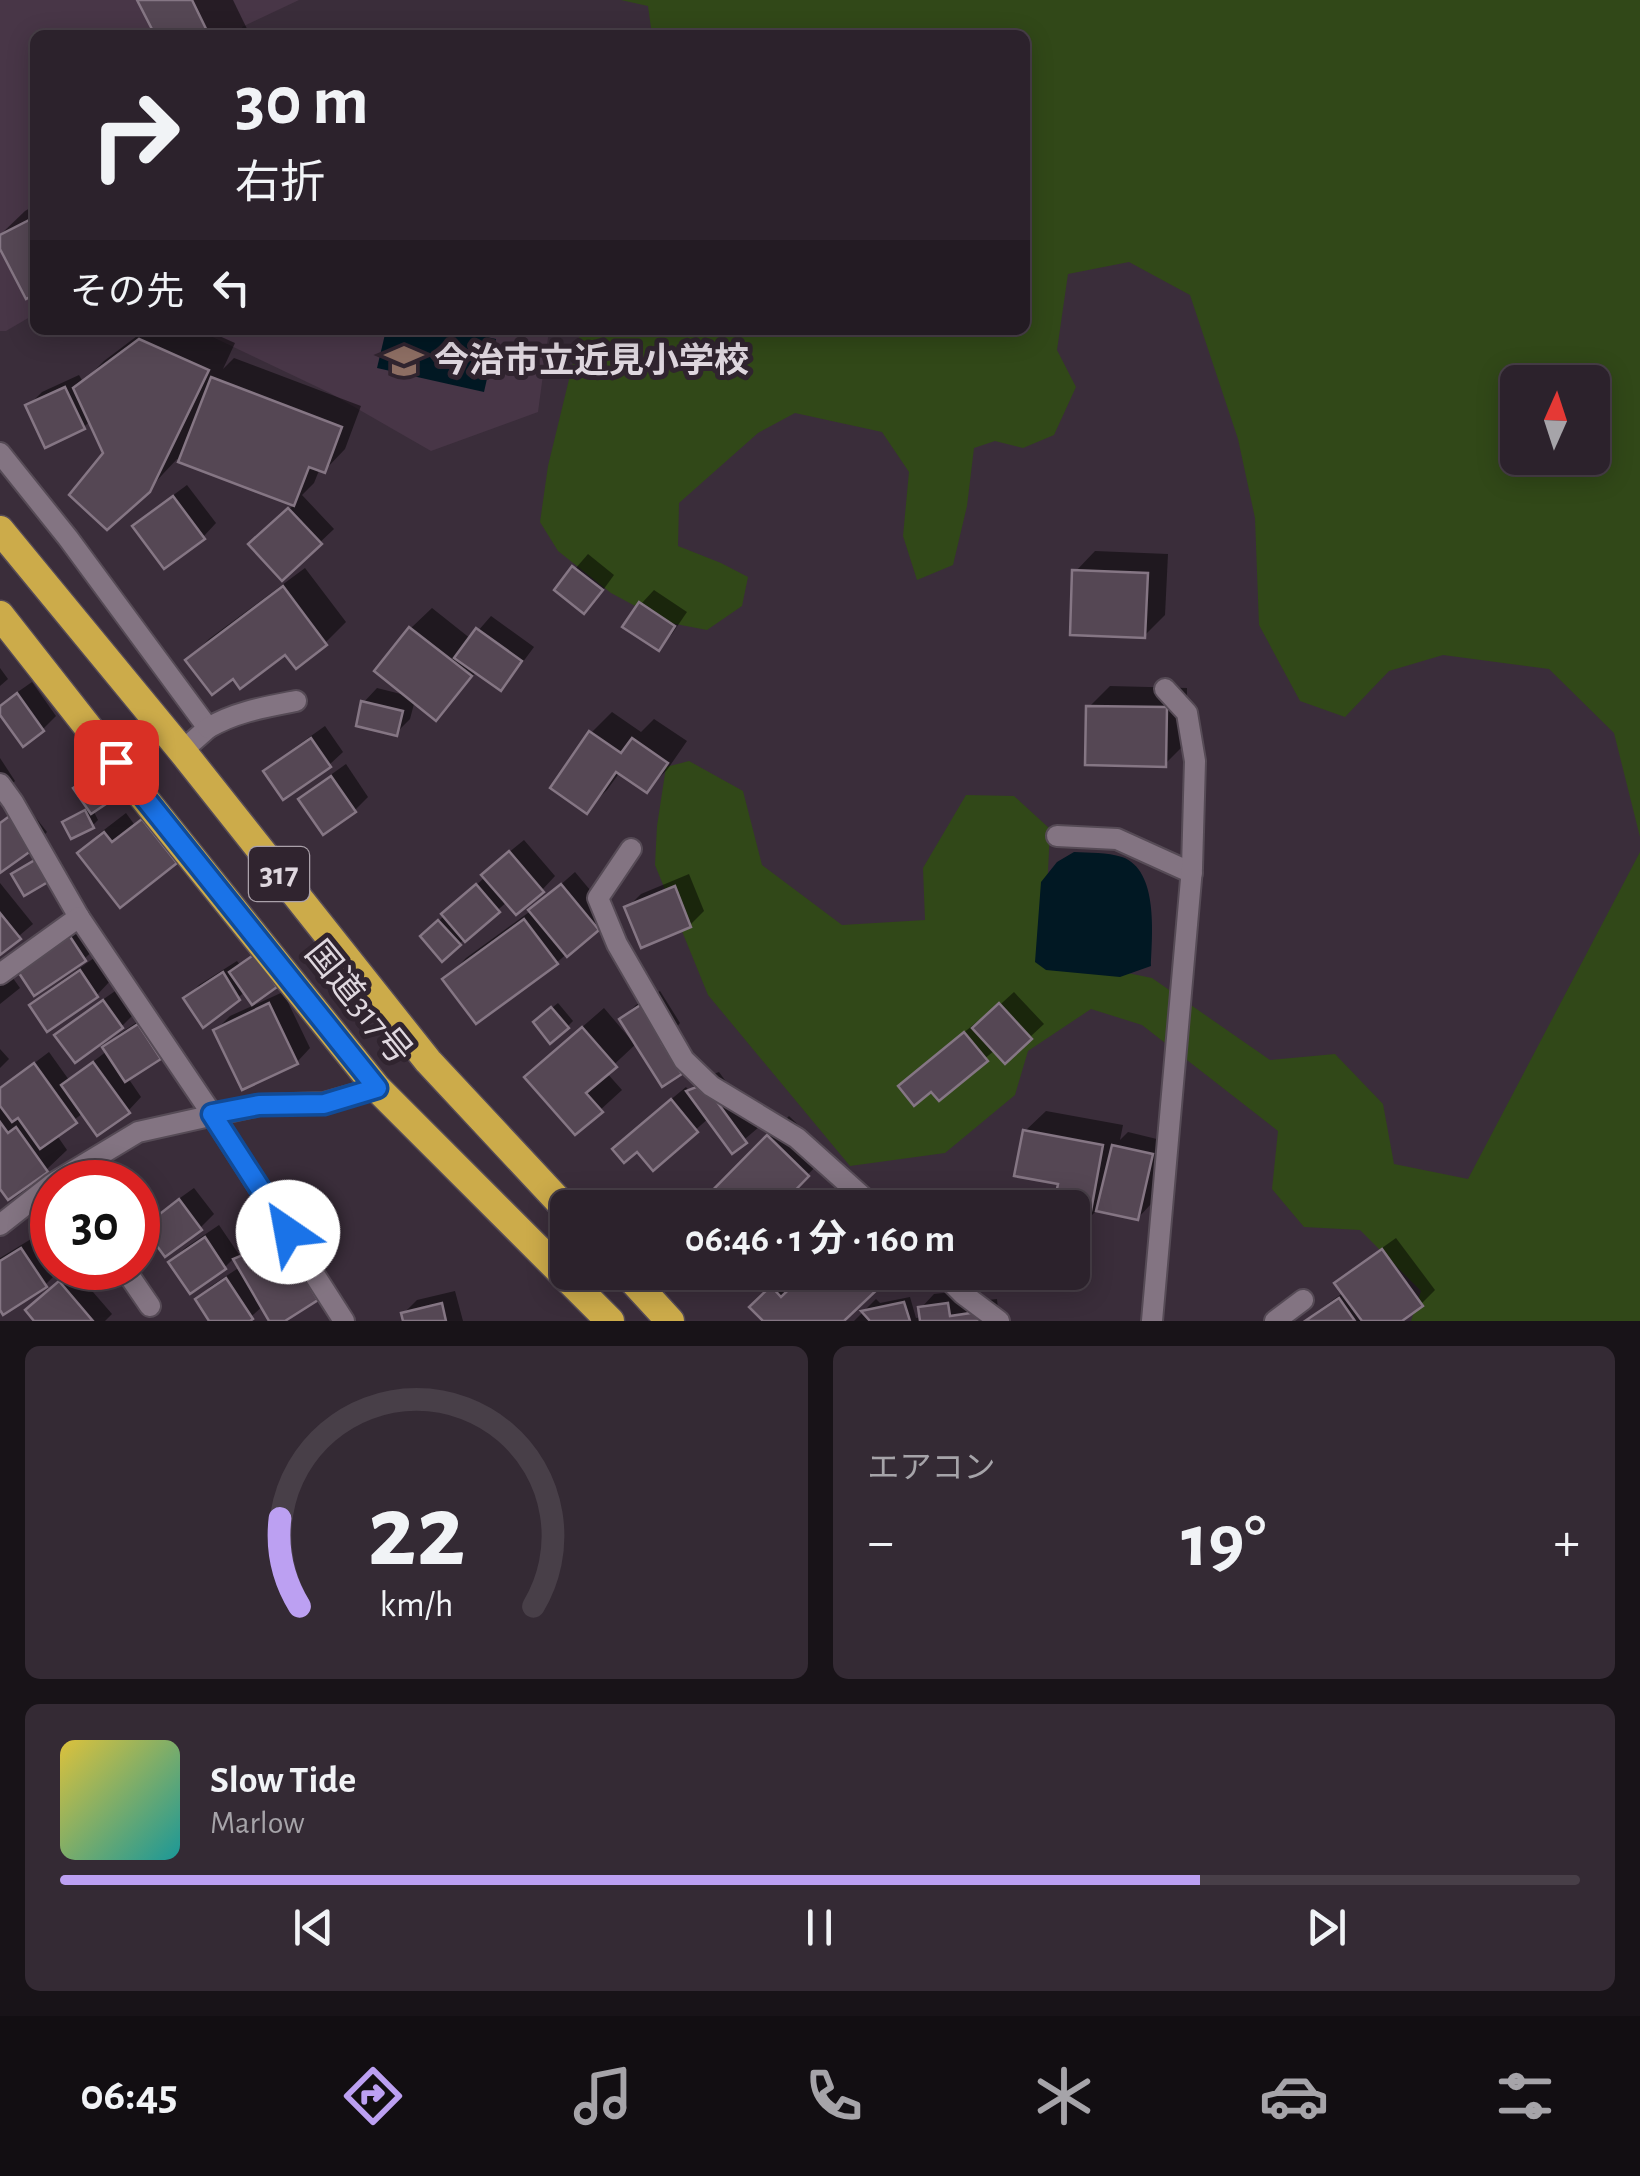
<!DOCTYPE html>
<html lang="ja">
<meta charset="utf-8">
<style>
body{margin:0;font-family:"Alegreya Sans","Noto Sans JP",sans-serif;background:#342a34;color:#f1f3f6;height:100vh;display:flex;flex-direction:column;font-size:38px;white-space:nowrap}
*{box-sizing:border-box;margin:0}
p{font-size:32px;color:#a6a4a9}
.icon{flex:none;width:55px;height:55px;fill:none;stroke:currentColor;stroke-width:2;stroke-linecap:round;stroke-linejoin:round}
.map{position:relative;height:1321px;overflow:hidden}
.side{display:flex;flex-direction:column;gap:25px;padding:25px;background:#181318;flex:1}
.side>*{flex:none}
.top-card{position:absolute;left:30px;top:30px;width:1000px;height:305px;border-radius:15px;box-shadow:0 5px 25px #0003,0 0 0 2px #483f48;background:#2c222c;color:#f1f3f6;overflow:hidden}
.needle{width:65px;rotate:3deg}
.buttons{position:absolute;left:1500px;top:365px;display:grid;gap:20px}
.buttons a{display:grid;place-items:center;width:110px;height:110px;border-radius:15px;background:#2c222c;box-shadow:0 5px 25px #0003,0 0 0 2px #483f48;font-size:50px}
.speed{position:absolute;left:30px;top:1160px;display:flex;gap:20px;font-size:50px;font-weight:700;text-align:center}
.speed>*{display:grid;place-content:center;width:130px;height:130px;border-radius:50%;background:#2c222c;box-shadow:0 5px 25px #0003,0 0 0 2px #483f48;line-height:1}
.speed .limit{border:15px solid #d22;background:#fff;color:#111}
.pin{position:absolute;display:grid;place-items:center;width:85px;height:85px;color:#fff;margin:-42px;border-radius:20px;box-shadow:0 5px 15px #0006}
.me{position:absolute;width:110px;margin:-55px;rotate:327deg;stroke-linejoin:round;filter:drop-shadow(0 0 8px #0008)}
.turn{display:flex;align-items:center;gap:35px;height:210px;padding:0 40px;font-size:45px}
.turn .icon{width:130px;height:130px;stroke-width:2.5}
.turn b{display:block;font-size:70px;line-height:85px}
.then{display:flex;align-items:center;height:95px;padding:0 40px;background:#0003;gap:20px;font-size:38px}
.big{font-size:75px;font-weight:700;line-height:1.1}
.side .tile{flex:1;display:flex;flex-direction:column;justify-content:center;gap:15px;min-width:0;padding:0 35px;border-radius:15px;background:#342a34}
.side .dial{align-items:center;gap:0}
.dial svg{height:260px;overflow:visible;fill:none;stroke:#483f48;stroke-width:7;stroke-linecap:round;text-anchor:middle}
.dial text{fill:#f1f3f6;stroke:none}
.song{display:flex;align-items:center;gap:30px}
.cover{width:120px;height:120px;border-radius:15px;background:linear-gradient(135deg,hsl(50 70% 55%),hsl(180 70% 35%))}
.played{height:10px;border-radius:5px;background:linear-gradient(90deg,#bca0f2 75%,#483f48 75%)}
.keys{display:flex;justify-content:space-around;direction:ltr}
.heat{display:flex;justify-content:space-between;align-items:center;font-size:55px;direction:ltr}
.side .tiles{flex:1;display:grid;gap:25px;grid-template-columns:1fr 1fr}
.tile:last-child{grid-column:span 2}
.trip{position:absolute;left:550px;top:1190px;width:540px;height:100px;border-radius:15px;background:#2c222c;box-shadow:0 5px 25px #0003,0 0 0 2px #483f48;font-weight:700;line-height:100px;text-align:center}
.tab-bar{display:flex;height:160px;justify-content:space-around;align-items:center;background:#120e12;color:#a6a4a9}
.tab-bar .icon{width:70px;height:70px}
.tab-bar .on{color:#bca0f2}
.tab-bar b{font-size:45px;color:#f1f3f6}
.map>svg:first-child{display:block}
</style>
<div class="map">
<svg width="1640" height="1321" viewBox="0 0 1640 1321">
<rect width="100%" height="100%" fill="#3a2d3a"/>
<g fill="#483647">
<polygon points="0,0 299,0 242,27 245,35 35,35 35,314 6,331 0,331"/>
<polygon points="198,330 549,330 538,412 431,451 330,393"/>
</g>
<g fill="#314818" fill-rule="evenodd">
<path d="M621,0H1640V837L1614,733L1549,669L1443,655L1389,671L1345,717L1300,701L1259,625L1255,518L1238,439L1190,295L1129,262L1068,274L1057,350L1076,387L1054,435L1023,448L995,441L974,448L967,506L953,565L917,580L903,536L909,472L882,432L795,413L758,433L679,503L678,546L721,563L748,577L742,606L707,630L665,622L611,593L558,551L540,522L548,466L581,330H1025V35H652L648,6ZM1518,382H1592V458H1518Z"/>
<polygon points="689,761 743,791 762,865 842,925 925,920 923,868 966,795 1014,796 1050,829 1044,956 1152,978 1270,1060 1335,1054 1383,1104 1394,1164 1468,1179 1640,852 1640,1321 1411,1321 1421,1291 1360,1230 1304,1227 1272,1189 1278,1131 1142,1025 1091,1009 1028,1051 1015,1095 945,1153 850,1166 708,995 655,865 657,826 666,767"/>
</g>
<g fill="#011823">
<polygon points="386,330 455,330 496,339 484,392 377,368"/>
<path d="M1074,852C1089,853 1107,852 1122,857C1159,870 1152,935 1151,966L1120,977L1046,970L1035,962L1041,882L1057,862Z"/>
</g>
<g fill="#0007">
<polygon points="140,0 233,0 250,35 158,35"/>
<polygon points="35,205 35,291 0,243 0,235 25,211"/>
<polygon points="145,330 206,330 235,343 223,369 234,358 361,406 345,449 325,470 320,468 314,483 302,495 334,529 282,578 265,531 295,504 177,459 148,490 106,454 91,420 84,427 28,406 42,392 79,375 83,382 104,361"/>
<polygon points="187,485 216,523 203,537 135,527 149,513"/>
<polygon points="1095,551 1168,554 1165,615 1144,636 1075,572"/>
<polygon points="588,554 614,575 598,597 557,590"/>
<polygon points="305,568 346,622 325,643 286,652 234,676 188,660 209,639"/>
<polygon points="654,590 687,612 672,634 659,648 641,604"/>
<polygon points="432,608 471,639 491,616 534,647 514,674 501,687 477,671 436,717 415,700 410,719 396,733 364,702 377,688 409,696 377,671 411,628"/>
<polygon points="0,668 8,679 0,686"/>
<polygon points="32,682 56,716 43,729 0,711 0,708 12,696"/>
<polygon points="1110,686 1187,688 1186,743 1165,764 1089,707"/>
<polygon points="612,712 641,732 654,719 687,741 667,770 646,790 620,772 607,790 586,810 591,733"/>
<polygon points="325,726 343,752 329,765 267,772 280,758"/>
<polygon points="0,758 15,781 0,795"/>
<polygon points="346,764 368,797 355,810 323,832 301,799 315,786"/>
<polygon points="107,766 122,788 93,810 98,820 92,826 65,822 71,816 89,807 83,783"/>
<polygon points="164,800 196,841 176,862 80,853 100,833 126,813 134,824"/>
<polygon points="25,804 47,832 33,846 0,870 0,822"/>
<polygon points="524,840 555,876 542,890 508,901 443,958 423,936 486,876 498,861"/>
<polygon points="575,872 611,915 598,928 556,963 446,979 466,958 532,910"/>
<polygon points="689,874 704,911 690,925 627,908 641,894"/>
<polygon points="0,883 33,924 0,952"/>
<polygon points="83,924 98,946 84,959 20,970"/>
<polygon points="269,943 289,972 275,985 245,991 238,998 186,999 199,985 237,961 240,965"/>
<polygon points="94,958 110,981 97,995 48,1028 32,1005 46,992"/>
<polygon points="10,974 20,988 0,1004 0,981"/>
<polygon points="118,989 135,1013 122,1026 58,1035 71,1022"/>
<polygon points="660,991 680,1023 675,1029 694,1059 681,1072 637,1043 606,1072 622,1090 576,1132 548,1057 604,1008 632,1041 635,1039 622,1019 636,1005"/>
<polygon points="283,992 310,1048 297,1062 216,1030 230,1016"/>
<polygon points="1014,992 1044,1024 1030,1037 995,1050 939,1097 915,1073 979,1020 981,1022"/>
<polygon points="558,1003 573,1021 567,1027 542,1016"/>
<polygon points="152,1012 173,1043 159,1057 128,1078 141,1097 128,1111 83,1113 56,1134 67,1150 46,1170 0,1186 0,1089 49,1052 69,1080 107,1051 105,1047 119,1034"/>
<polygon points="0,1049 9,1059 0,1068"/>
<polygon points="719,1072 759,1127 732,1150 709,1118 653,1167 628,1135 686,1087 689,1091 702,1078"/>
<polygon points="1046,1111 1123,1125 1120,1140 1128,1132 1165,1141 1151,1204 1138,1218 1098,1209 1088,1219 1072,1208 1061,1182 1025,1131"/>
<polygon points="789,1116 828,1154 775,1208 699,1208"/>
<polygon points="194,1188 214,1214 200,1228 166,1253 146,1227 159,1213"/>
<polygon points="219,1225 240,1256 250,1246 295,1227 330,1285 317,1298 280,1321 270,1321 263,1306 246,1321 212,1321 198,1299 211,1286 240,1267 235,1257 225,1267 171,1262 185,1248"/>
<polygon points="36,1236 52,1262 52,1268 56,1268 59,1271 45,1285 0,1305 0,1258"/>
<polygon points="1396,1238 1435,1290 1421,1304 1397,1321 1304,1321 1344,1292 1338,1284 1351,1270"/>
<polygon points="74,1270 112,1314 105,1321 37,1321 42,1297"/>
<polygon points="787,1272 798,1272 804,1278 810,1272 891,1272 840,1321 766,1321 752,1307"/>
<polygon points="455,1291 463,1321 405,1321 403,1314 417,1300"/>
<polygon points="961,1291 963,1303 997,1299 999,1321 854,1321 876,1299 880,1303 910,1297 916,1318 922,1317 921,1308 934,1294"/>
</g>
<g fill="#554754" stroke="#857684" stroke-width="2.5">
<polygon points="137,0 192,0 209,35 155,35"/>
<polygon points="35,217 35,294 26,299 0,249 0,235"/>
<polygon points="139,339 209,370 150,492 107,530 69,495 103,453 73,388"/>
<polygon points="211,377 342,427 325,473 309,467 294,506 178,462"/>
<polygon points="65,387 85,429 45,448 25,405"/>
<polygon points="173,496 205,539 164,569 132,526"/>
<polygon points="288,508 322,544 282,581 248,544"/>
<polygon points="572,566 603,590 584,614 554,590"/>
<polygon points="1072,570 1148,573 1145,638 1070,635"/>
<polygon points="283,586 327,645 296,669 285,655 240,689 233,679 212,695 185,660"/>
<polygon points="639,602 675,626 659,651 622,627"/>
<polygon points="409,627 472,676 436,721 374,671"/>
<polygon points="476,628 522,661 501,691 454,658"/>
<polygon points="17,693 44,731 23,747 0,715 0,706"/>
<polygon points="361,701 403,711 397,736 356,726"/>
<polygon points="1086,706 1167,707 1166,767 1085,765"/>
<polygon points="589,731 621,753 632,738 668,763 647,793 616,772 587,814 550,788"/>
<polygon points="311,738 331,767 283,800 263,771"/>
<polygon points="100,770 118,796 91,814 73,788"/>
<polygon points="331,776 356,812 323,835 298,799"/>
<polygon points="85,810 94,828 71,839 62,822"/>
<polygon points="11,815 35,848 0,873 0,823"/>
<polygon points="142,819 177,863 120,908 77,853 104,832 112,842"/>
<polygon points="509,851 544,892 516,915 481,875"/>
<polygon points="40,857 53,879 24,896 11,874"/>
<polygon points="476,884 500,912 465,942 441,914"/>
<polygon points="561,884 599,930 567,957 528,910"/>
<polygon points="675,886 691,927 641,948 624,907"/>
<polygon points="0,913 21,939 0,955"/>
<polygon points="524,919 558,964 476,1024 442,979"/>
<polygon points="438,920 461,945 442,962 420,936"/>
<polygon points="69,935 86,961 34,996 17,970"/>
<polygon points="255,954 277,987 252,1005 229,972"/>
<polygon points="80,970 98,997 47,1032 29,1005"/>
<polygon points="223,972 240,1000 203,1028 183,998"/>
<polygon points="103,1000 123,1028 75,1063 54,1035"/>
<polygon points="645,1002 668,1039 662,1043 682,1074 662,1087 619,1019"/>
<polygon points="269,1003 298,1064 242,1090 213,1030"/>
<polygon points="999,1003 1032,1039 1005,1064 972,1028"/>
<polygon points="551,1007 569,1028 550,1044 533,1022"/>
<polygon points="138,1024 161,1059 125,1082 102,1047"/>
<polygon points="582,1027 617,1067 586,1093 603,1112 575,1135 524,1077"/>
<polygon points="964,1032 988,1061 939,1101 931,1092 914,1106 898,1086"/>
<polygon points="93,1062 130,1113 97,1136 61,1085"/>
<polygon points="34,1063 77,1123 40,1149 18,1118 12,1122 0,1106 0,1088"/>
<polygon points="704,1084 747,1143 732,1154 686,1091"/>
<polygon points="671,1099 698,1132 653,1171 637,1152 624,1163 612,1149"/>
<polygon points="0,1122 8,1133 16,1127 48,1172 8,1200 0,1189"/>
<polygon points="1023,1130 1103,1145 1089,1222 1072,1219 1072,1208 1053,1208 1058,1184 1014,1176"/>
<polygon points="767,1135 809,1176 778,1208 695,1208"/>
<polygon points="1112,1145 1153,1154 1138,1220 1096,1211"/>
<polygon points="179,1199 202,1230 165,1257 143,1227"/>
<polygon points="52,1207 52,1249 33,1222"/>
<polygon points="205,1237 226,1269 190,1294 168,1262"/>
<polygon points="281,1239 318,1300 285,1321 269,1321 233,1259"/>
<polygon points="21,1248 47,1287 3,1315 0,1310 0,1261"/>
<polygon points="1382,1249 1423,1306 1402,1321 1362,1321 1334,1283"/>
<polygon points="807,1272 867,1272 881,1286 844,1321 763,1321 749,1307 771,1286 781,1297"/>
<polygon points="226,1278 253,1319 250,1321 209,1321 195,1299"/>
<polygon points="59,1281 93,1321 34,1321 25,1310"/>
<polygon points="1339,1298 1355,1321 1305,1321"/>
<polygon points="904,1302 910,1321 870,1321 861,1311"/>
<polygon points="442,1303 446,1321 403,1321 401,1313"/>
<polygon points="948,1303 950,1316 984,1311 985,1321 920,1321 918,1307"/>
</g>
<g fill="none" stroke-linecap="round" stroke-linejoin="round">
<g stroke="#564b56" stroke-width="24">
<g id="minor">
<polyline points="0,453 68,538 208,728 182,751"/>
<path d="M208,728C235,712 265,707 296,701"/>
<polyline points="0,784 13,802 79,917"/>
<polyline points="1057,836 1117,839 1192,873"/>
<polyline points="631,849 598,898 617,944 684,1060 711,1086 797,1138 875,1208"/>
<polyline points="0,974 79,917 212,1114 344,1321"/>
<polyline points="55,1182 138,1132 259,1105 324,1103 377,1088"/>
<polyline points="0,1225 52,1184"/>
<polyline points="124,1268 150,1306"/>
<polyline points="941,1272 963,1294 999,1321"/>
<polyline points="1152,1321 1192,868 1195,761 1187,713 1165,689"/>
<polyline points="1275,1321 1303,1300"/>
</g>
</g>
<g stroke="#564b56" stroke-width="31">
<g id="trunk">
<polyline points="0,530 182,751 428,1061 568,1211"/>
<polyline points="0,615 139,792 377,1088 610,1321"/>
<polyline points="625,1272 670,1321"/>
</g>
</g>
<use href="#minor" stroke="#837482" stroke-width="20"/>
<use href="#trunk" stroke="#ccab4a" stroke-width="28"/>
</g>
<g fill="none" stroke-linecap="round" stroke-linejoin="round">
<g stroke="#114b97" stroke-width="25">
<polyline id="route" points="116,762 377,1088 324,1104 259,1105 212,1114 288,1232"/>
</g>
<use href="#route" stroke="#1a73e8" stroke-width="18"/>
</g>
<defs>
<g id="school-bare" transform="scale(3)"><path d="M0-5L7-2L0 1L-7-2ZM-4 1L0 2.5L4 1V4Q0 6-4 4Z" fill="#8d6e63" stroke="#30242f" stroke-width="2.5" paint-order="stroke"/></g>
</defs>
<g fill-rule="evenodd">
<use href="#school-bare" x="404" y="361"/>
</g>
<g text-anchor="middle" dominant-baseline="central" stroke-width="10" stroke-linejoin="round" paint-order="stroke">
<rect fill="#30242f" stroke="#aaa1aa" stroke-width="2.5" x="249" y="847" width="60" height="54" rx="8"/>
<g font-size="32" font-weight="bold" fill="#dfd7df">
<text x="279" y="874">317</text>
</g>
<g font-size="35" font-weight="bold" fill="#dfd7df" stroke="#30242f" text-anchor="start">
<text x="434" y="361">今治市立近見小学校</text>
</g>
<g font-size="35" fill="#dfd7df" stroke="#30242f">
<text transform="translate(358 1003) rotate(51)">国道317号</text>
</g>
</g>
</svg>
<div class="buttons">
<a><svg class="needle" viewBox="-14 -14 28 28"><path d="M0-13l5 13h-10z" fill="#e53935"/><path d="M0 13l5-13h-10z" fill="#a6a4a9"/></svg></a>
</div>
<div class="speed"><div class="limit">30</div></div>
<div class="pin" style="left:116px;top:762px;background:#d93025"><svg class="icon" aria-label="arrive" viewBox="0 0 24 24"><path d="M6 21V4h12l-3 4 3 4H6"/></svg></div>
<svg class="me" style="left:288px;top:1232px" viewBox="-20 -20 40 40"><circle r="19" fill="#fff"/><path d="M0-13L10 11 0 6-10 11z" fill="#1a73e8"/></svg>
<div class="trip">06:46 · 1 分 · 160 m</div>
<div class="top-card">
<div class="turn"><svg class="icon" aria-label="right" viewBox="0 0 24 24"><path d="M7 20v-9h11M14 6l5 5-5 5"/></svg><div><b>30 m</b>右折</div></div>
<div class="then">その先<svg class="icon" aria-label="left" viewBox="0 0 24 24"><path d="M17 20v-9H6M10 6l-5 5 5 5"/></svg></div>
</div>
</div>
<section class="side">
<div class="tiles">
<div class="tile dial"><svg viewBox="0 0 100 80">
<path d="M14 69A42 42 0 1 1 86 69"/>
<path d="M14 69A42 42 0 0 1 8 42" stroke="#bca0f2"/>
<text x="50" y="56" font-size="32" font-weight="700">22</text>
<text x="50" y="72" font-size="11">km/h</text>
</svg></div>
<div class="tile"><p>エアコン</p>
<div class="heat"><a>−</a><b class="big">19°</b><a>+</a></div>
</div>
<div class="tile">
<div class="song"><i class="cover"></i><div><b>Slow Tide</b><p>Marlow</p></div></div>
<div class="played"></div>
<div class="keys"><svg class="icon" aria-label="previous" viewBox="0 0 24 24"><path d="M18 5L8 12l10 7zM5 5v14"/></svg><svg class="icon" aria-label="pause" viewBox="0 0 24 24"><path d="M8 5v14M16 5v14"/></svg><svg class="icon" aria-label="next" viewBox="0 0 24 24"><path d="M6 5l10 7-10 7zM19 5v14"/></svg></div>
</div>
</div>
</section>
<nav class="tab-bar">
<b>06:45</b>
<svg class="icon on" aria-label="directions" viewBox="0 0 24 24"><path d="M12 3l9 9-9 9-9-9zM9 14v-3h6M13 9l2 2-2 2"/></svg>
<svg class="icon" aria-label="music" viewBox="0 0 24 24"><path d="M9 18V5l10-2v13"/><circle cx="6" cy="18" r="3"/><circle cx="16" cy="16" r="3"/></svg>
<svg class="icon" aria-label="phone" viewBox="0 0 24 24"><path d="M5 4h4l2 5-3 2q2 4 5 5l2-3 5 2v4C11 20 4 13 5 4z"/></svg>
<svg class="icon" aria-label="climate" viewBox="0 0 24 24"><path d="M12 3v18M4 7l16 10M4 17L20 7"/></svg>
<svg class="icon" aria-label="car" viewBox="0 0 24 24"><path d="M5 17H2v-5l4-1 3-4h7l3 4 3 1v5h-3M9 17h6M6 11h13"/><circle cx="7" cy="17" r="2"/><circle cx="17" cy="17" r="2"/></svg>
<svg class="icon" aria-label="filters" viewBox="0 0 24 24"><path d="M4 7h16M4 17h16"/><circle cx="9" cy="7" r="2"/><circle cx="15" cy="17" r="2"/></svg>
</nav>
